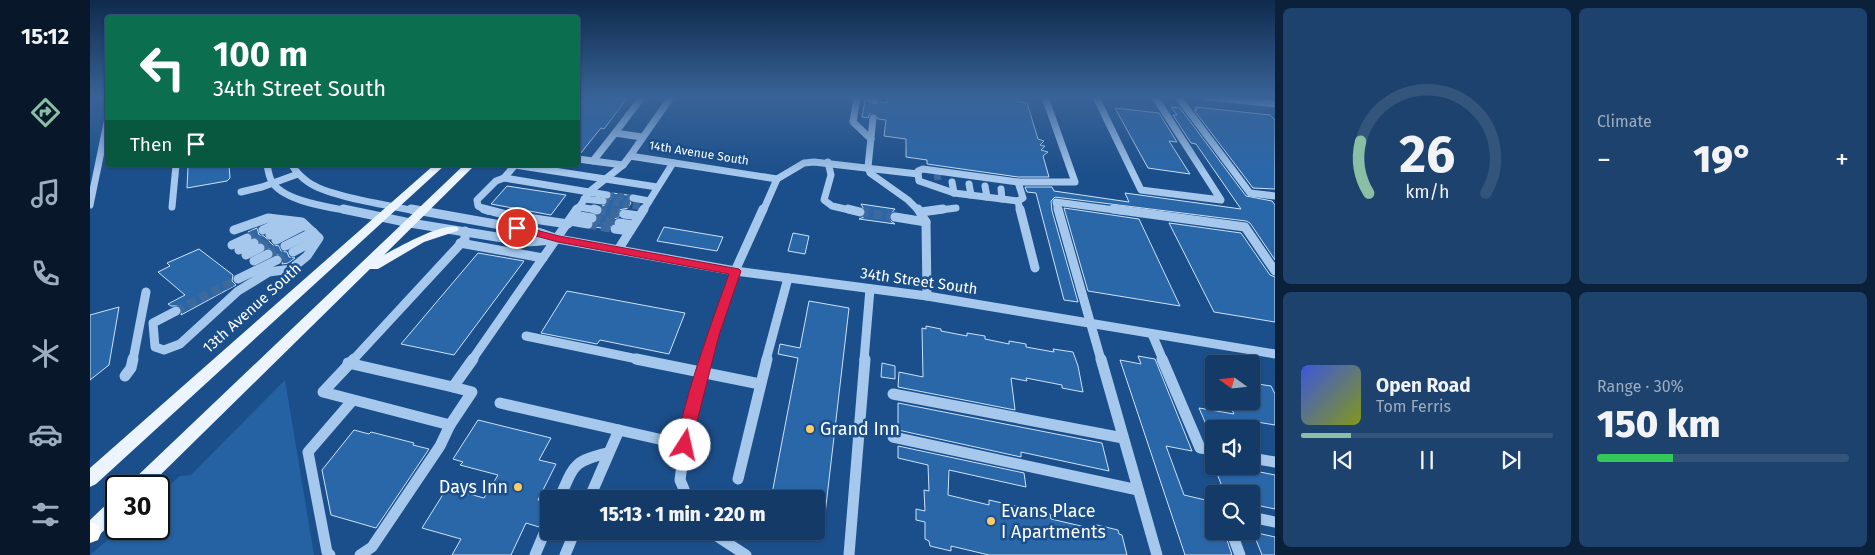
<!DOCTYPE html>
<meta charset="utf-8">
<style>
body{margin:0;font-family:"Fira Sans",sans-serif;background:#1d426e;color:#f1f3f6;height:100vh;display:flex;flex-direction:column;font-size:19px;white-space:nowrap}
*{box-sizing:border-box;margin:0}
p{font-size:16px;color:#9dadc0}
.icon{flex:none;width:28px;height:28px;fill:none;stroke:currentColor;stroke-width:2;stroke-linecap:round;stroke-linejoin:round}
.map{position:relative;flex:1;overflow:hidden}
.panel{display:flex;flex-direction:column;gap:8px;padding:8px;background:#0b2039;width:600px}
.panel>*{flex:none}
.hud{position:absolute;left:15px;top:15px;width:475px;height:152px;border-radius:5px;box-shadow:0 1px 4px #0004,0 0 0 1px #33557c;background:#0b6e4f;color:#fff;overflow:hidden}
.needle{width:32px;rotate:285deg}
.fabs{position:absolute;left:1115px;top:355px;display:grid;gap:10px}
.fabs a{display:grid;place-items:center;width:55px;height:55px;border-radius:5px;background:#143b68;box-shadow:0 1px 4px #0004,0 0 0 1px #33557c;font-size:25px}
.speed{position:absolute;left:15px;top:475px;display:flex;gap:10px;font-size:25px;font-weight:700;text-align:center}
.speed>*{display:grid;place-content:center;width:65px;height:65px;border-radius:50%;background:#143b68;box-shadow:0 1px 4px #0004,0 0 0 1px #33557c;line-height:1}
.speed .limit{border:2px solid #111;border-radius:8px;background:#fff;color:#111}
.pin{position:absolute;display:grid;place-items:center;width:42px;height:42px;color:#fff;margin:-21px;border:2px solid #fff;border-radius:50%;box-shadow:0 1px 5px #0007}
.me{position:absolute;width:55px;margin:-28px;rotate:10deg;stroke-linejoin:round;filter:drop-shadow(0 0 4px #0008)}
.turn{display:flex;align-items:center;gap:18px;height:105px;padding:0 25px;font-size:22px}
.turn .icon{width:65px;height:65px;stroke-width:2.5}
.turn b{display:block;font-size:35px;line-height:42px}
.then{display:flex;align-items:center;height:48px;padding:0 25px;background:#0003;gap:10px;font-size:19px}
.big{font-size:38px;font-weight:800;line-height:1.1}
.panel .widget{flex:1;display:flex;flex-direction:column;justify-content:center;gap:8px;min-width:0;padding:0 18px;border-radius:8px;background:#1d426e}
.panel .dial{align-items:center;gap:0}
.dial svg{height:130px;overflow:visible;fill:none;stroke:#33557c;stroke-width:7;stroke-linecap:round;text-anchor:middle}
.dial text{fill:#f1f3f6;stroke:none}
.song{display:flex;align-items:center;gap:15px}
.cover{width:60px;height:60px;border-radius:8px;background:linear-gradient(135deg,hsl(230 70% 55%),hsl(70 70% 35%))}
.played{height:5px;border-radius:2px;background:linear-gradient(90deg,#8abfa5 20%,#33557c 20%)}
.keys{display:flex;justify-content:space-around;direction:ltr}
.heat{display:flex;justify-content:space-between;align-items:center;font-size:28px;direction:ltr}
.charge{height:8px;border-radius:4px;background:linear-gradient(90deg,#34c759 30%,#33557c 0)}
.panel .tiles{flex:1;display:grid;gap:8px;grid-template-columns:repeat(2,1fr)}
.trip{position:absolute;left:450px;top:490px;width:285px;height:50px;border-radius:5px;background:#143b68;box-shadow:0 1px 4px #0004,0 0 0 1px #33557c;font-weight:800;line-height:50px;text-align:center}
main{display:flex;flex:1;min-height:0}
.dock{display:flex;flex-direction:column;width:90px;justify-content:space-around;align-items:center;background:#08182a;color:#9dadc0}
.dock .icon{width:35px;height:35px}
.dock .current{color:#8abfa5}
.dock b{font-size:22px;color:#f1f3f6}
.map>svg:first-child{display:block}
</style>
<main>
<nav class="dock">
<b>15:12</b>
<svg class="icon current" aria-label="directions" viewBox="0 0 24 24"><path d="M12 3l9 9-9 9-9-9zM9 14v-3h6M13 9l2 2-2 2"/></svg>
<svg class="icon" aria-label="music" viewBox="0 0 24 24"><path d="M9 18V5l10-2v13"/><circle cx="6" cy="18" r="3"/><circle cx="16" cy="16" r="3"/></svg>
<svg class="icon" aria-label="phone" viewBox="0 0 24 24"><path d="M5 4h4l2 5-3 2q2 4 5 5l2-3 5 2v4C11 20 4 13 5 4z"/></svg>
<svg class="icon" aria-label="climate" viewBox="0 0 24 24"><path d="M12 3v18M4 7l16 10M4 17L20 7"/></svg>
<svg class="icon" aria-label="car" viewBox="0 0 24 24"><path d="M5 17H2v-5l4-1 3-4h7l3 4 3 1v5h-3M9 17h6M6 11h13"/><circle cx="7" cy="17" r="2"/><circle cx="17" cy="17" r="2"/></svg>
<svg class="icon" aria-label="filters" viewBox="0 0 24 24"><path d="M4 7h16M4 17h16"/><circle cx="9" cy="7" r="2"/><circle cx="15" cy="17" r="2"/></svg>
</nav>
<div class="map">
<svg width="1185" height="555" viewBox="0 0 1185 555">
<rect width="100%" height="100%" fill="#1b4f8b"/>
<polygon fill="#2462a3" points="195,380 224,555 0,555 30,529 69,529 69,494 90,476 101,475"/>
<g fill="#2a67a9" stroke="#cbe2f9">
<polygon points="496,97 538,97 514,129 511,128 490,154 488,154 488,107"/>
<polygon points="798,97 926,97 928,102 937,103 948,139 954,141 950,145 955,146 951,150 958,152 953,156 959,177 928,177 837,164 837,160 816,157 816,139 794,136 796,120 788,119 784,113 780,113 778,118 772,117 775,100 780,101 782,105 785,106 790,102 797,103"/>
<polygon points="1081,107 1090,108 1156,196 1182,201 1185,205 1185,260 1160,223 1156,221 965,197 961,201 962,211 988,302 974,300 946,193 937,192 935,187 962,187 964,191 1039,202 1035,193 1151,209 1106,144 1101,143 1083,115 1087,115"/>
<polygon points="1105,107 1180,115 1185,120 1185,189 1163,188 1104,110 1107,110"/>
<polygon points="1025,108 1069,113 1087,142 1079,141 1100,174 1058,168"/>
<polygon points="105,165 139,165 140,178 137,181 97,188 98,167"/>
<polygon points="417,186 476,195 461,215 401,204"/>
<polygon points="522,193 538,195 538,199 541,203 538,208 529,210 529,217 524,219 519,229 504,227 508,216 513,212 512,206 517,204 522,196"/>
<polygon points="771,204 805,209 799,216 801,221 805,224 769,219 774,217 776,213"/>
<polygon points="974,208 1049,219 1090,306 998,291"/>
<polygon points="1079,223 1151,233 1180,275 1185,277 1185,322 1124,312"/>
<polygon points="574,227 633,237 627,251 567,241"/>
<polygon points="167,228 169,235 174,236 183,245 189,246 191,251 197,252 199,257 205,258 198,263 192,264 193,260 191,255 184,254 182,249 176,248 174,243 158,232"/>
<polygon points="703,233 719,236 715,254 698,251"/>
<polygon points="109,249 143,275 142,281 146,285 91,315 92,311 90,306 81,306 78,304 95,295 68,272 80,266 77,263"/>
<polygon points="388,253 434,261 364,355 311,344"/>
<polygon points="477,291 595,313 579,354 510,340 507,344 451,333"/>
<polygon points="719,301 759,308 734,523 726,522 726,499 681,499 708,358 688,354 690,344 710,348"/>
<polygon points="29,307 19,365 0,380 0,315"/>
<polygon points="836,326 851,329 851,331 877,336 877,333 895,336 895,339 919,344 919,341 936,344 936,347 964,352 963,349 983,352 988,366 993,392 972,388 972,385 936,378 937,381 921,378 925,410 808,387 809,372 833,377 832,328 836,329"/>
<polygon points="1048,356 1065,359 1102,451 1076,446 1094,495 1124,502 1124,531 1134,531 1142,555 1095,555 1030,360 1051,364"/>
<polygon points="792,363 805,366 805,379 791,377"/>
<polygon points="1161,383 1181,386 1185,394 1185,425 1161,421 1163,425 1149,422 1152,429 1118,429 1109,408 1144,414 1138,401 1161,401"/>
<polygon points="808,403 1012,443 1019,471 931,452 931,457 808,430"/>
<polygon points="388,420 461,438 449,460 466,464 448,500 459,503 459,522 452,523 449,527 436,523 421,555 362,555 371,539 332,528 357,488 394,498 408,475 370,465 373,462 363,459"/>
<polygon points="264,430 279,434 281,432 324,443 323,445 339,449 286,528 241,515 232,470"/>
<polygon points="808,446 934,473 936,487 859,470 858,495 899,505 899,500 960,514 961,519 1004,529 1003,524 1028,530 1029,534 1032,535 1037,555 899,555 861,546 861,551 840,546 839,541 835,539 835,522 826,520 826,509 835,511 834,490 839,491 838,465 808,458"/>
<polygon points="1124,466 1140,466 1185,475 1185,509 1161,504 1161,494 1135,494"/>
<polygon points="1163,532 1185,537 1185,555 1172,555"/>
</g>
<g fill="none" stroke-linecap="round" stroke-linejoin="round">
<g stroke="#3d699c" stroke-width="7" stroke-dasharray="7 3" stroke-linecap="butt">
<polyline points="783,118 785,101"/>
<polyline points="847,174 848,180"/>
<polyline points="517,195 543,198"/>
<polyline points="513,201 555,207"/>
<polyline points="507,210 512,211"/>
</g>
<g stroke="#3d699c" stroke-width="9" stroke-dasharray="9 4.5" stroke-linecap="butt">
<polyline points="507,210 534,214"/>
<polyline points="770,212 805,217"/>
<polyline points="502,218 529,223"/>
<polyline points="498,224 525,229"/>
<polyline points="157,238 173,230"/>
<polyline points="164,243 180,235"/>
<polyline points="170,248 186,240"/>
<polyline points="178,254 195,246"/>
<polyline points="187,260 203,252"/>
<polyline points="86,311 148,279"/>
</g>
<g stroke="#a6c8ed" stroke-width="7">
<polyline points="581,97 540,156 687,179"/>
<polyline points="769,97 767,98 763,122 781,139"/>
<polyline points="785,97 785,101"/>
<polyline points="1006,97 1051,190 1131,200 1065,97"/>
<polyline points="1088,97 1160,193 1185,196"/>
<polyline points="1116,97 1185,104"/>
<polyline points="783,118 778,167 780,173 818,200 829,211"/>
<polyline points="525,133 552,97"/>
<polyline points="488,159 503,161 525,133 552,137"/>
<polyline points="503,161 533,165"/>
<polyline points="738,162 741,175 734,200 742,206 764,211"/>
<path d="M177,165C178,170 179,176 181,180C191,201 239,207 259,211"/>
<path d="M202,165C206,172 211,177 218,182C239,197 299,205 326,211"/>
<polyline points="425,165 567,187"/>
<polyline points="828,174 829,181 864,193 928,201 933,198 928,182"/>
<polyline points="414,178 499,192 533,165 540,156"/>
<polyline points="862,182 864,193"/>
<polyline points="879,184 881,195"/>
<polyline points="895,186 897,197"/>
<polyline points="911,189 912,199"/>
<polyline points="151,192 172,187 208,174"/>
<polyline points="543,198 559,201"/>
<polyline points="494,199 513,201"/>
<polyline points="928,201 930,211"/>
<polyline points="0,205 18,118"/>
<polyline points="82,207 86,165"/>
<polyline points="489,207 507,210"/>
<polyline points="398,211 388,206 387,200 406,181 414,178 425,165"/>
<polyline points="487,211 499,192 517,195"/>
<polyline points="553,211 583,163"/>
<polyline points="673,211 687,179 714,163 724,162 828,174 828,171 833,169 928,182 985,182 955,97"/>
<polyline points="842,211 866,208"/>
<polyline points="968,211 966,202 1032,211"/>
</g>
<g stroke="#a6c8ed" stroke-width="9">
<polyline points="253,209 320,223 438,242 463,240"/>
<polyline points="321,209 445,231 468,239 645,271 837,296 1185,354"/>
<polyline points="394,209 417,215 478,224"/>
<polyline points="504,209 507,210"/>
<polyline points="758,209 770,212"/>
<polyline points="828,209 836,222 837,296"/>
<polyline points="930,209 945,268"/>
<polyline points="968,209 1011,360"/>
<polyline points="1023,209 1155,227 1185,271"/>
<polyline points="831,212 853,209"/>
<polyline points="534,214 549,216"/>
<polyline points="484,215 502,218"/>
<polyline points="805,217 836,222"/>
<polyline points="480,221 498,224"/>
<polyline points="529,223 543,225"/>
<polyline points="525,229 540,231"/>
<polyline points="173,230 192,221"/>
<polyline points="180,235 204,223"/>
<polyline points="186,240 215,225"/>
<polyline points="370,243 453,258"/>
<polyline points="142,245 157,238"/>
<polyline points="195,246 223,232"/>
<polyline points="149,250 164,243"/>
<polyline points="528,250 554,209"/>
<polyline points="203,252 227,239"/>
<polyline points="156,255 170,248"/>
<polyline points="164,261 178,254"/>
<polyline points="148,279 187,260"/>
<polyline points="86,311 63,323 65,347 74,350 90,344 148,291 179,272 201,269 217,256 229,238 212,222 178,218 144,230"/>
<polyline points="1062,334 1073,360"/>
<polyline points="436,336 552,360"/>
<polyline points="43,360 56,292"/>
<polyline points="263,360 375,239 375,231"/>
<polyline points="382,360 487,209"/>
<polyline points="616,360 645,271 673,209"/>
<polyline points="676,360 698,278"/>
<polyline points="774,360 780,289"/>
</g>
<g stroke="#a6c8ed" stroke-width="11">
<polyline points="264,359 233,392 360,425 382,392 363,387 383,359"/>
<polyline points="546,359 670,384"/>
<polyline points="1011,359 1067,555"/>
<polyline points="1072,359 1110,448 1124,450"/>
<polyline points="258,363 363,387"/>
<polyline points="35,376 41,368 43,359"/>
<polyline points="803,394 1033,438"/>
<polyline points="410,403 595,445"/>
<polyline points="803,437 1048,490"/>
<polyline points="1161,458 1185,462"/>
<polyline points="648,479 677,359"/>
<path d="M469,499C484,467 481,461 518,453"/>
<polyline points="499,499 529,430"/>
<polyline points="598,499 590,480 597,427 616,359"/>
<polyline points="1161,517 1185,522"/>
<polyline points="619,531 656,555"/>
<polyline points="1141,531 1150,555"/>
<polyline points="240,555 237,552 218,452 262,401"/>
<polyline points="270,555 282,547 350,446 360,425"/>
<polyline points="445,555 456,529"/>
<polyline points="475,555 485,531"/>
<polyline points="759,555 775,359"/>
</g>
<g fill="#ecf4ff" fill-rule="evenodd">
<polygon points="344,165 355,165 6,484 0,487 0,468"/>
<path d="M374,165H385L294,255C309,247 351,223 367,227L369,229L367,231L334,242L288,269H280L59,486H39L42,481Z"/>
<polygon points="26,499 26,519 6,538 0,541 0,520 20,501"/>
</g>
<polygon fill="#fff" fill-rule="evenodd" points="0,522 8,525 11,533 8,540 0,543"/>
</g>
<linearGradient id="sky" x2="0" y2="1"><stop stop-color="#0f2b4c"/><stop offset="0.56" stop-color="#396398"/><stop offset="1" stop-color="#396398" stop-opacity="0"/></linearGradient>
<rect width="1185" height="174" fill="url(#sky)"/>
<path fill="#e11d48" stroke="#92132f" d="M427,225L469,236L649,269L651,271L629,335L600,449L595,451L589,449C581,432 630,299 639,274L468,242L424,230L422,228Z"/>
<g fill="#fecc63" stroke="#1b4f8b" stroke-width="2">
<circle cx="720" cy="429" r="5"/>
<circle cx="428" cy="487" r="5"/>
<circle cx="901" cy="521" r="5"/>
</g>
<g text-anchor="middle" dominant-baseline="central" stroke-width="5" stroke-linejoin="round" paint-order="stroke">
<g font-size="12" fill="#fff" stroke="#1b4f8b">
<text transform="translate(609 153) rotate(9)">14th Avenue South</text>
</g>
<g font-size="15" fill="#fff" stroke="#1b4f8b">
<text transform="translate(829 281) rotate(8)">34th Street South</text>
<text transform="translate(162 308) rotate(-42)">13th Avenue South</text>
</g>
<g font-size="18" fill="#fff" stroke="#1b4f8b" text-anchor="start">
<text x="730" y="429">Grand Inn</text>
<text x="418" y="487" text-anchor="end">Days Inn</text>
<text x="911" y="511">Evans Place<tspan x="911" dy="21">I Apartments</tspan></text>
</g>
</g>
</svg>
<div class="fabs">
<a><svg class="needle" viewBox="-14 -14 28 28"><path d="M0-13l5 13h-10z" fill="#e53935"/><path d="M0 13l5-13h-10z" fill="#9dadc0"/></svg></a>
<a><svg class="icon" aria-label="sound" viewBox="0 0 24 24"><path d="M4 9h4l5-4v14l-5-4H4zM17 9q2 3 0 6"/></svg></a>
<a><svg class="icon" aria-label="search" viewBox="0 0 24 24"><circle cx="10" cy="10" r="6"/><path d="M15 15l6 6"/></svg></a>
</div>
<div class="speed"><div class="limit">30</div></div>
<div class="pin" style="left:427px;top:228px;background:#d93025"><svg class="icon" aria-label="arrive" viewBox="0 0 24 24"><path d="M6 21V4h12l-3 4 3 4H6"/></svg></div>
<svg class="me" style="left:595px;top:445px" viewBox="-20 -20 40 40"><circle r="19" fill="#fff"/><path d="M0-13L10 11 0 6-10 11z" fill="#e11d48"/></svg>
<div class="trip">15:13 · 1 min · 220 m</div>
<div class="hud">
<div class="turn"><svg class="icon" aria-label="left" viewBox="0 0 24 24"><path d="M17 20v-9H6M10 6l-5 5 5 5"/></svg><div><b>100 m</b>34th Street South</div></div>
<div class="then">Then<svg class="icon" aria-label="arrive" viewBox="0 0 24 24"><path d="M6 21V4h12l-3 4 3 4H6"/></svg></div>
</div>
</div>
<section class="panel">
<div class="tiles">
<div class="widget dial"><svg viewBox="0 0 100 80">
<path d="M14 69A42 42 0 1 1 86 69"/>
<path d="M14 69A42 42 0 0 1 9 37" stroke="#8abfa5"/>
<text x="50" y="56" font-size="32" font-weight="700">26</text>
<text x="50" y="72" font-size="11">km/h</text>
</svg></div>
<div class="widget"><p>Climate</p>
<div class="heat"><a>−</a><b class="big">19°</b><a>+</a></div>
</div>
<div class="widget">
<div class="song"><i class="cover"></i><div><b>Open Road</b><p>Tom Ferris</p></div></div>
<div class="played"></div>
<div class="keys"><svg class="icon" aria-label="previous" viewBox="0 0 24 24"><path d="M18 5L8 12l10 7zM5 5v14"/></svg><svg class="icon" aria-label="pause" viewBox="0 0 24 24"><path d="M8 5v14M16 5v14"/></svg><svg class="icon" aria-label="next" viewBox="0 0 24 24"><path d="M6 5l10 7-10 7zM19 5v14"/></svg></div>
</div>
<div class="widget"><p>Range · 30%</p><b class="big">150 km</b><div class="charge"></div></div>
</div>
</section>
</main>
